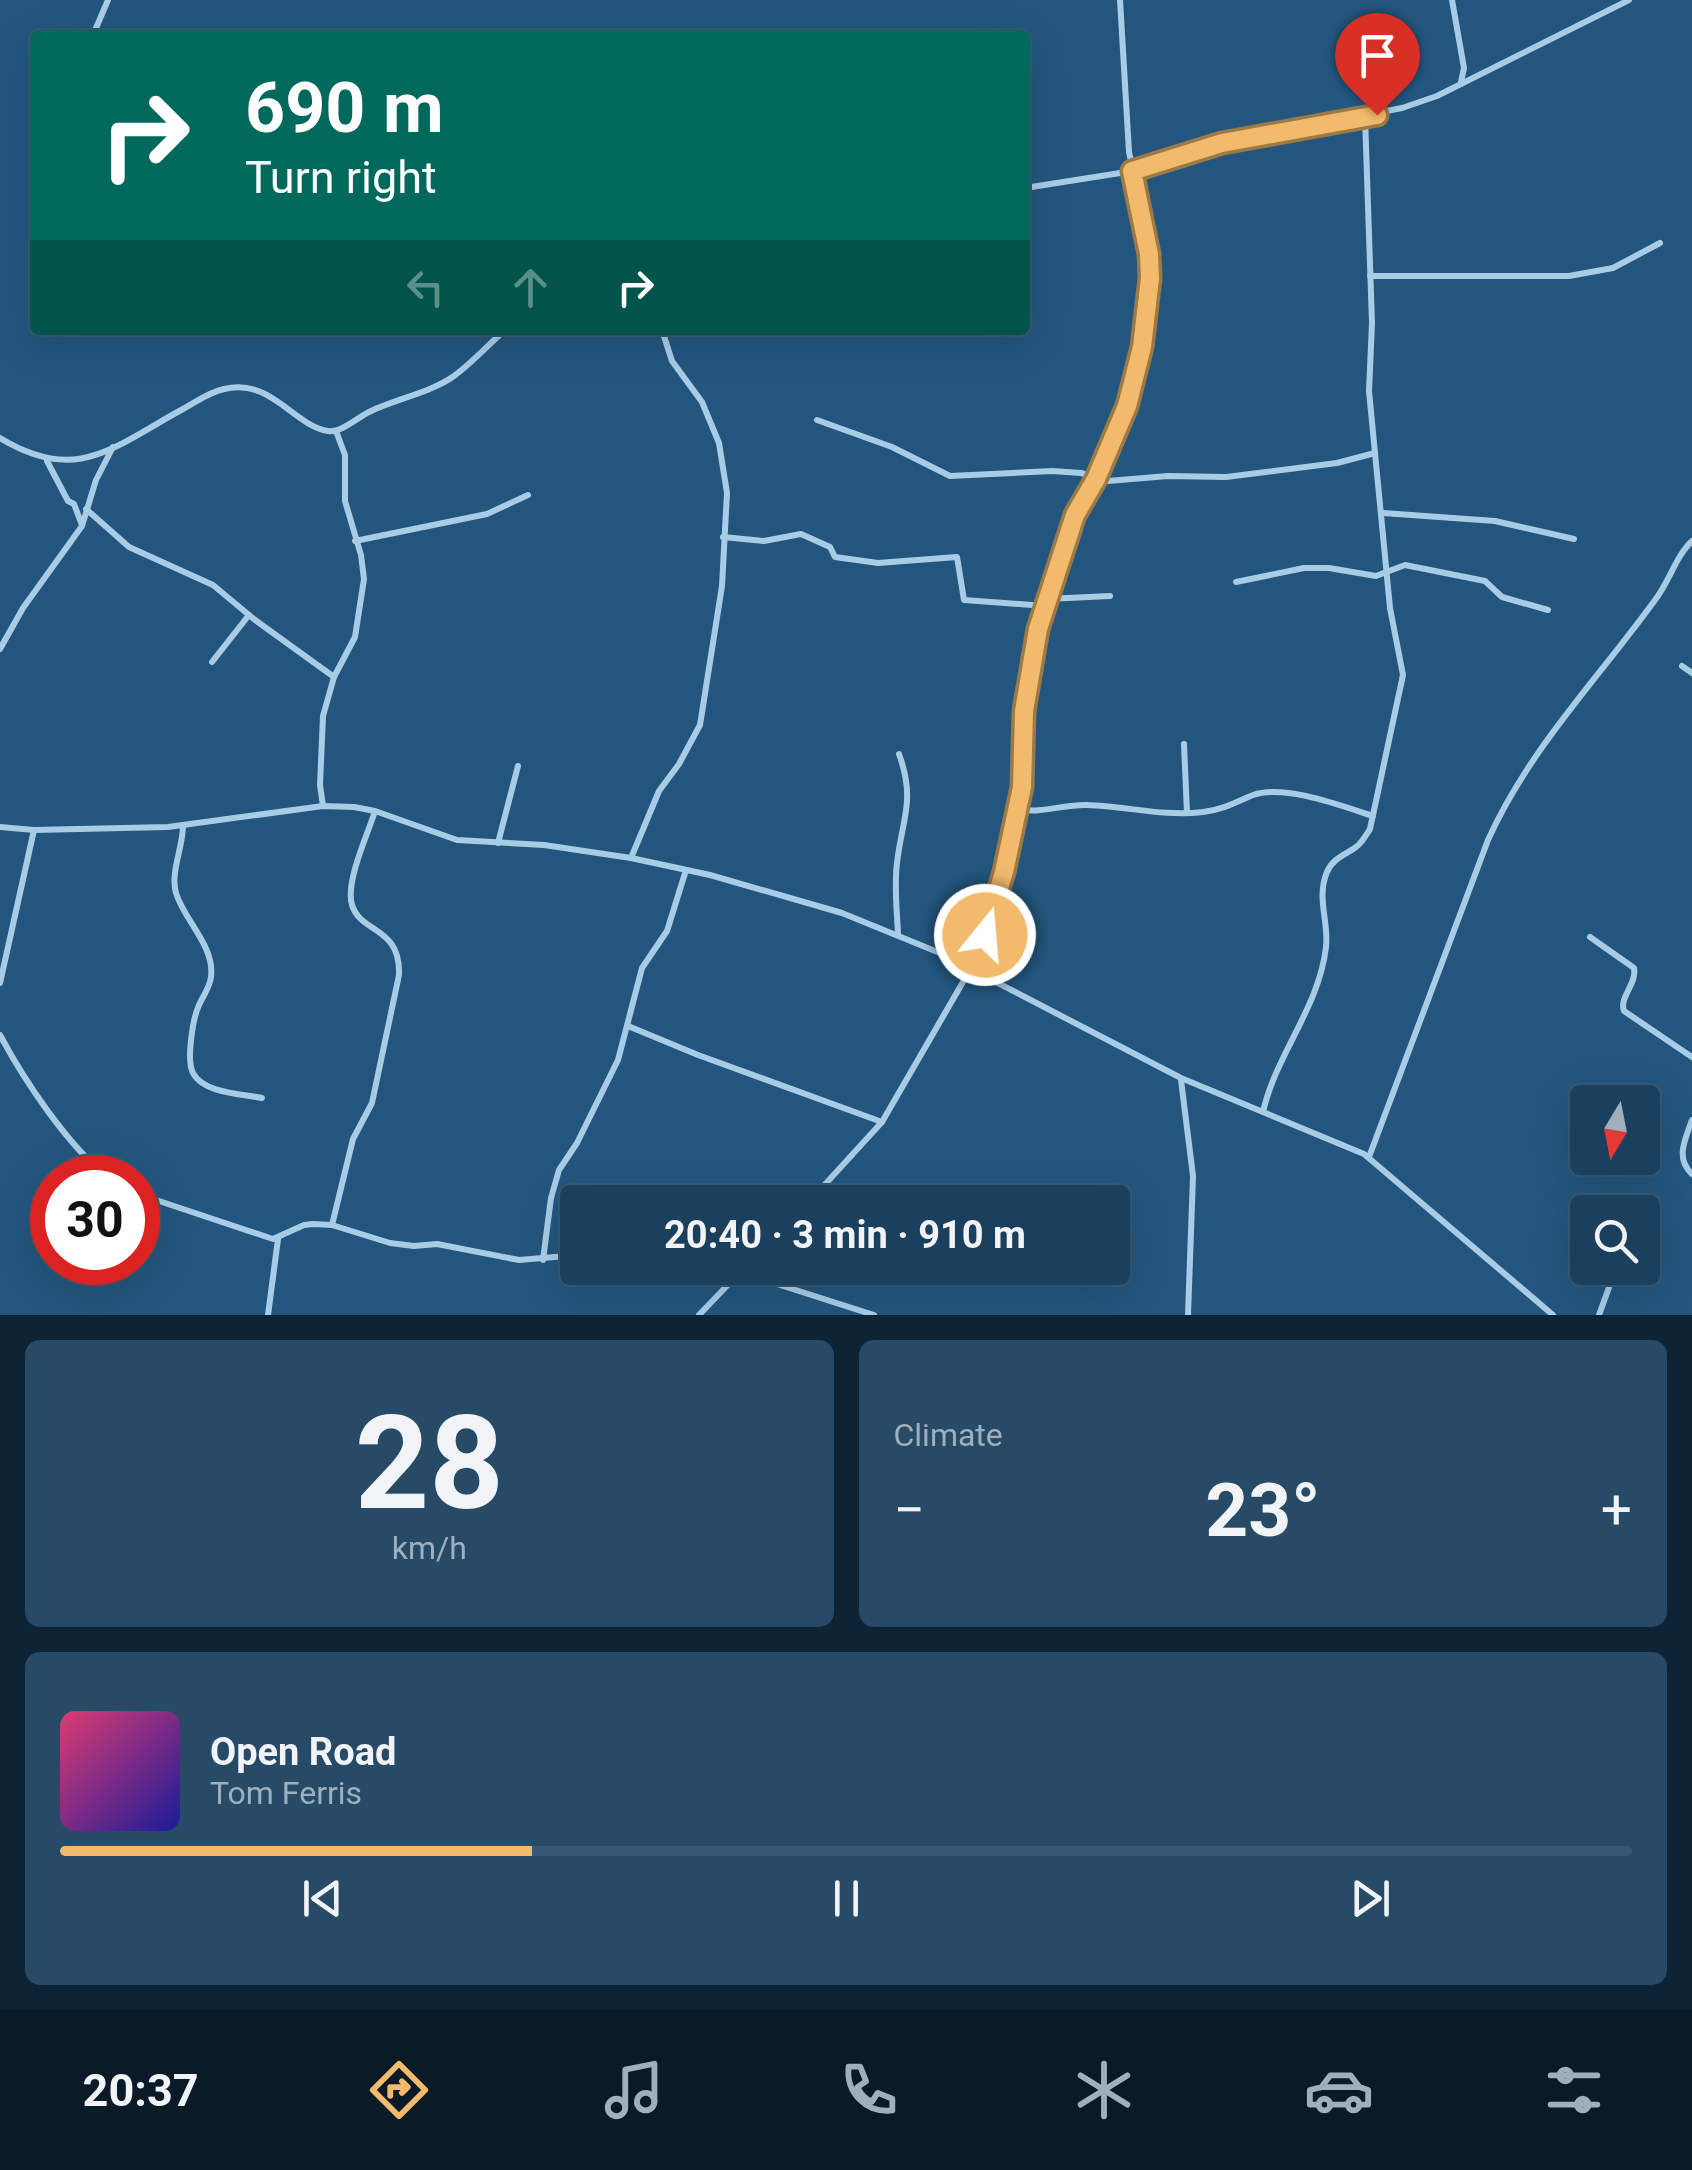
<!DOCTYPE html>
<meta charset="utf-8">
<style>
body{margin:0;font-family:Roboto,sans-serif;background:#274b67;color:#f1f3f6;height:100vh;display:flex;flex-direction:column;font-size:38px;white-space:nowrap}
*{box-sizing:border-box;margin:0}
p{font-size:32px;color:#9fafbc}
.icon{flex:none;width:55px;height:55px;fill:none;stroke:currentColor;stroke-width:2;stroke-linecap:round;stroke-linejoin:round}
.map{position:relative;height:1315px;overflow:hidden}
.drawer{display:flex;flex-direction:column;gap:25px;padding:25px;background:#0e2334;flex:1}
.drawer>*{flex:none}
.top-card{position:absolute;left:30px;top:30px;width:1000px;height:305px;border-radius:10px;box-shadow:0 10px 40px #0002,0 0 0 2px #385973;background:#00695c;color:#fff;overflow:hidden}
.needle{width:65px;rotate:190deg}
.buttons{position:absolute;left:1570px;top:1085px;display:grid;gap:20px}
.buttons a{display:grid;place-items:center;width:90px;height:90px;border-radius:10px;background:#1a405e;box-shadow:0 10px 40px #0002,0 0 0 2px #385973;font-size:50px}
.speed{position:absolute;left:30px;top:1155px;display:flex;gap:20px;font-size:50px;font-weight:700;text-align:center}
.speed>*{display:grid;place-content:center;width:130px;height:130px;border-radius:50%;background:#1a405e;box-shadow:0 10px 40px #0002,0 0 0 2px #385973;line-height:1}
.speed .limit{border:15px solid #d22;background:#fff;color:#111}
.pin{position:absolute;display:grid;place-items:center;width:85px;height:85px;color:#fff;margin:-102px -42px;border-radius:50% 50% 50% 0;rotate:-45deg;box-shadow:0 0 10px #0007}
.pin .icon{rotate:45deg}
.me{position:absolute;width:110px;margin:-55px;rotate:17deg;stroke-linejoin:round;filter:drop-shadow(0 0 8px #0008)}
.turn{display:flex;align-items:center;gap:35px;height:210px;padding:0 50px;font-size:45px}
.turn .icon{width:130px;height:130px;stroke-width:2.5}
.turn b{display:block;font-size:70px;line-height:85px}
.lanes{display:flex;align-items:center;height:95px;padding:0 50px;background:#0003;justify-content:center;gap:50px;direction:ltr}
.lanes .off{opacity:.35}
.big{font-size:75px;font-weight:700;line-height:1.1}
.drawer .card{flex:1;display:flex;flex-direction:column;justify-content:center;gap:15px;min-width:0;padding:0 35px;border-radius:15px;background:#274b67}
.drawer .dial{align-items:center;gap:0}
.dial b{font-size:130px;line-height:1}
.song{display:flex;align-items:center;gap:30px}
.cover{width:120px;height:120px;border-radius:15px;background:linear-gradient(135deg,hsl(340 70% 55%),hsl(240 70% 35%))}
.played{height:10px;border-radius:5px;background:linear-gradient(90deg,#f1ba6c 30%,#385973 30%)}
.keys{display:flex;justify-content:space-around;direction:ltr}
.heat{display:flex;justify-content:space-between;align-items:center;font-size:55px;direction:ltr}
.drawer .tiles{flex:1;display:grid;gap:25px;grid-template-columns:1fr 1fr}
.card:last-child{grid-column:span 2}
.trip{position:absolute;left:560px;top:1185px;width:570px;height:100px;border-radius:10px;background:#1a405e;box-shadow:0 10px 40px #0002,0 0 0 2px #385973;font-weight:700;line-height:100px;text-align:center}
.tabs{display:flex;height:160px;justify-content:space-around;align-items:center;background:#0a1a26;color:#9fafbc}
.tabs .icon{width:70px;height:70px}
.tabs .active{color:#f1ba6c}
.tabs b{font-size:45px;color:#f1f3f6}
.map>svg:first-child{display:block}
</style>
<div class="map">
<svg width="1692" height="1315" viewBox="0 0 1692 1315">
<rect width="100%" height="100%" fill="#23567e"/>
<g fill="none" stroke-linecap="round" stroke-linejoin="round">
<g stroke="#a9cce6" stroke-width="6">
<polyline points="1452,0 1464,68 1461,82"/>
<polyline points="93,35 108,0"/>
<polyline points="1025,188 1133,171 1222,143 1402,108 1437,96 1629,0"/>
<polyline points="1370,276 1569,276 1613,268 1660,243"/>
<polyline points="817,420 892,447 950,476 1052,471 1081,473 1108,481 1168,476 1226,477 1337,463 1375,453"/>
<path d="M0,438C77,485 113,447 183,409C196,402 209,392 224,389C270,377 294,426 328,431C341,433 357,418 369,412C395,399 430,393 454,376C472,363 488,345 505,330"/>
<polyline points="47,461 68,501 74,504 82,525"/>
<polyline points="86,509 129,547 213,585 255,620 334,677"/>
<polyline points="1383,513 1495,521 1574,539"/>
<polyline points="723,537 764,541 801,534 830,547 835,557 878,563 957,557 964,600 1045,606"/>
<polyline points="355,541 487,514 528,495"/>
<polyline points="1236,582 1304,568 1329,568 1376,576 1405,565 1485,581 1502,597 1548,610"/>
<polyline points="1047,599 1110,596"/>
<polyline points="0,649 23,608 82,526 96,480 113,447"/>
<polyline points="212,662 249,615"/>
<polyline points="1682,666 1692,673"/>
<polyline points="1184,744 1187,813"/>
<polyline points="323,806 320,785 323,716 334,677 355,637 364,579 361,555 345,501 345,455 336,431"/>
<path d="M1018,809C1042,814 1064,804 1087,805C1126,806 1163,817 1203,812C1222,810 1236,802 1253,795C1285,784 1342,806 1373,816"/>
<path d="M183,826C183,847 170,873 176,893C184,920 215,946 211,977C210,987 203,996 199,1005C193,1018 186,1060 193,1073C203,1093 242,1094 262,1098"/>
<polyline points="0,827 34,830 168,827 323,806 354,807 375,811 457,840 544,845 631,858 710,875 842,913 940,953 1181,1078 1364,1154 1553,1315"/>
<polyline points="498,843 518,766"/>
<polyline points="631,858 659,791 679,764 700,725 722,586 727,493 719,443 702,402 672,361 662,330"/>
<path d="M898,934C897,911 894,886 897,863C902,819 916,801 899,754"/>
<path d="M1590,937L1634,968C1637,984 1619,997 1624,1011L1692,1057"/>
<polyline points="0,983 34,830"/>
<polyline points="628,1026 698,1055 882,1122"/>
<path d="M0,1035C25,1082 67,1144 108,1178"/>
<polyline points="1181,1080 1193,1176 1188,1315"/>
<path d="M1263,1112C1276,1054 1319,1008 1326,947C1329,921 1316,898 1327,872C1333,858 1345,855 1356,847C1362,843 1366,835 1370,829L1403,675L1390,608L1369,391L1372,323L1365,117"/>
<path d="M1692,1120C1685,1140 1675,1158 1692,1174"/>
<path d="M1369,1157L1488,840C1529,749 1598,679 1655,600C1669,582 1676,556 1692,541"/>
<polyline points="138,1194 273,1239 304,1225 313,1224 332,1225 390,1243 414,1246 437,1244 519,1260 578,1255"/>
<polyline points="809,1202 882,1122 978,956 1004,872 1023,787 1025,711 1039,629 1075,515 1096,479 1135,382 1150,277 1144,220 1129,152 1120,0"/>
<path d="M332,1225L353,1139L372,1103L399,975C401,926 361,934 352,905C345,882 368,834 375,811"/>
<polyline points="543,1260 551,1198 559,1170 577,1143 618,1060 642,968 667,931 686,870"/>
<polyline points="722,1268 737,1274"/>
<polyline points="753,1268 777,1284 874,1315"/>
<polyline points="268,1315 278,1239"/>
<polyline points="699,1315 744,1268"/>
<polyline points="1599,1315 1616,1268"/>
</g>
</g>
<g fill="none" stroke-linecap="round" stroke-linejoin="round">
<g stroke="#9d7946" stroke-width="25">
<polyline id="route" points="985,935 1004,872 1022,787 1024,711 1038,629 1075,515 1096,479 1127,406 1142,347 1150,278 1149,254 1132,171 1222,143 1377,115"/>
</g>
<use href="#route" stroke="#f1ba6c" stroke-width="18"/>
</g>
</svg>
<div class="buttons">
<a><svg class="needle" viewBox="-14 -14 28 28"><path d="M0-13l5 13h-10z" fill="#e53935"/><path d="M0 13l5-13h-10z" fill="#9fafbc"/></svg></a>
<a><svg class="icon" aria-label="search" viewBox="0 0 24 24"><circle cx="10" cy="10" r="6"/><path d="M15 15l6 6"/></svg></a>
</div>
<div class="speed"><div class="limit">30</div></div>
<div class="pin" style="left:1377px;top:115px;background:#d93025"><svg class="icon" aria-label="arrive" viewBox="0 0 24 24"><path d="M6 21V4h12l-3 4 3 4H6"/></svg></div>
<svg class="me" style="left:985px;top:935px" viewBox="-20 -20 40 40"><circle r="17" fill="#f1ba6c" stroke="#fff" stroke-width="3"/><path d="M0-11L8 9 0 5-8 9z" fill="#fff"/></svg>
<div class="trip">20:40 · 3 min · 910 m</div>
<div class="top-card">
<div class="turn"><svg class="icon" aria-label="right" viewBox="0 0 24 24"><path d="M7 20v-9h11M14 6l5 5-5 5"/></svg><div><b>690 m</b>Turn right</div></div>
<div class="lanes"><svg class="icon off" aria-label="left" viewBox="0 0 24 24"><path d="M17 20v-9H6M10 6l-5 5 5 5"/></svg><svg class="icon off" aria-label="ahead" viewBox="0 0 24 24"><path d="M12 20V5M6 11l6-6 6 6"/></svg><svg class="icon" aria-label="right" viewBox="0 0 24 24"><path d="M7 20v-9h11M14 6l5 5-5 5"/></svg></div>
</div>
</div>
<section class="drawer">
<div class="tiles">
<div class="card dial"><b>28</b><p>km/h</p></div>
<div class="card"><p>Climate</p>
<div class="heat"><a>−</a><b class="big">23°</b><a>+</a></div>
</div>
<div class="card">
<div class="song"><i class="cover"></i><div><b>Open Road</b><p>Tom Ferris</p></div></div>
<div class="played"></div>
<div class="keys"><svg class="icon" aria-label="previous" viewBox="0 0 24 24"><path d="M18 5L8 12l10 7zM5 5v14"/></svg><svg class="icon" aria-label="pause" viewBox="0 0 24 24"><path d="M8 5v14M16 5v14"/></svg><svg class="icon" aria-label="next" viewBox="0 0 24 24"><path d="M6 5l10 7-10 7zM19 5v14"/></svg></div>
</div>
</div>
</section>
<nav class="tabs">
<b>20:37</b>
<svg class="icon active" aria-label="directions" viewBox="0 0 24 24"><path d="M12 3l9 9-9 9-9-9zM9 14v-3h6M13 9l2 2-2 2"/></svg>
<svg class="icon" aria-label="music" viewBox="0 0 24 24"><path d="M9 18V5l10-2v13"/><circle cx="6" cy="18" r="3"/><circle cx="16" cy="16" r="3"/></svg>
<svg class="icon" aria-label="phone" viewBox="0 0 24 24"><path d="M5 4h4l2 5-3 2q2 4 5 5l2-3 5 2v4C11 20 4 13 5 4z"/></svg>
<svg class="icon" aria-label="climate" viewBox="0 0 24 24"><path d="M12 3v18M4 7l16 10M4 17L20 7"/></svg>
<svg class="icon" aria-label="car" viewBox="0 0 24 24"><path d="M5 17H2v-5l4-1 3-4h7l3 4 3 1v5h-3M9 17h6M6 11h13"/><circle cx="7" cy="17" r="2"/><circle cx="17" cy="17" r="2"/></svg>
<svg class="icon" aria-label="filters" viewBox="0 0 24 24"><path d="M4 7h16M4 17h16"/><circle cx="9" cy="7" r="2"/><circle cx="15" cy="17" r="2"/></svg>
</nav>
